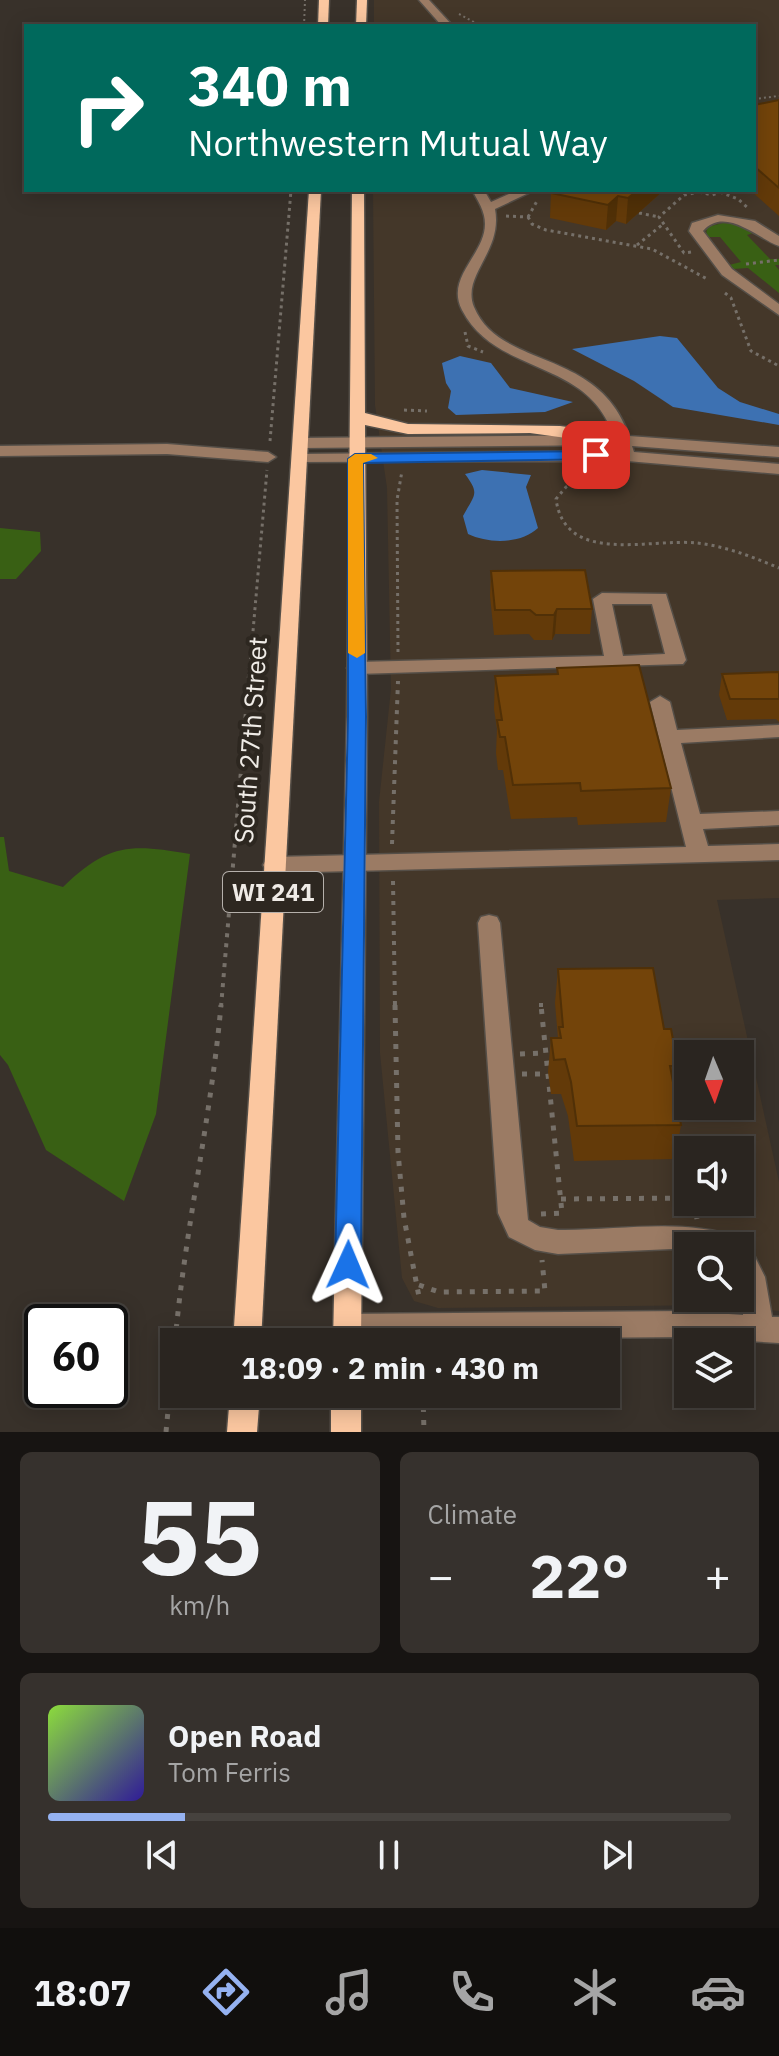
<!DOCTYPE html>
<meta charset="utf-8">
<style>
body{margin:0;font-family:"IBM Plex Sans",sans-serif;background:#36312d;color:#f1f3f6;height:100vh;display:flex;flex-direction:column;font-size:30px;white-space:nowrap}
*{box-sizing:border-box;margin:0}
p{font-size:26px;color:#a5a5a5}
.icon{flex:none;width:44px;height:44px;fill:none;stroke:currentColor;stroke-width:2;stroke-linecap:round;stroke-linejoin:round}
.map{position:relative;height:1432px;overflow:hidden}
.panel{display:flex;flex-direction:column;gap:20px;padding:20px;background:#171412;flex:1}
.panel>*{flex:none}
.guide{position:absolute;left:24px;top:24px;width:732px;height:168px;border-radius:0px;box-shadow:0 4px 20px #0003,0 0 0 2px #46423e;background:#00695c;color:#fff;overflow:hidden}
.needle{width:52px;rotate:178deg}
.tools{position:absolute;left:674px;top:1040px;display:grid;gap:16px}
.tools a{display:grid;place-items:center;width:80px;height:80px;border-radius:0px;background:#2a2520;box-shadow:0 4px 20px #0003,0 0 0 2px #46423e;font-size:40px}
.speed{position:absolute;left:24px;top:1304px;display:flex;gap:16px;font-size:40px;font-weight:700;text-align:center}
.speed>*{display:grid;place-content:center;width:104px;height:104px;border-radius:50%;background:#2a2520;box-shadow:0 4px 20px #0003,0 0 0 2px #46423e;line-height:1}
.speed .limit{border:4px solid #111;border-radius:12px;background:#fff;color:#111}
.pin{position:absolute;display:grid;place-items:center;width:68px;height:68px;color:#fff;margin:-34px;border-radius:16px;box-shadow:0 4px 12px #0006}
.me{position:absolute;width:88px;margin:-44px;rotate:1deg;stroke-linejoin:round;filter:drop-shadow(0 0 6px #0008)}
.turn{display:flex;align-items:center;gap:28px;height:168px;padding:0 32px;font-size:36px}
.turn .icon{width:104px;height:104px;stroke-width:2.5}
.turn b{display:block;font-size:56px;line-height:68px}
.big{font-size:60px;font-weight:700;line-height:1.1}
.panel .card{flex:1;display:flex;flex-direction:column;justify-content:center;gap:12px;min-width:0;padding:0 28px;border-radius:12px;background:#36312d}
.panel .dial{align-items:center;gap:0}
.dial b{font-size:104px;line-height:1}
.song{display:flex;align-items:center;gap:24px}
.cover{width:96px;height:96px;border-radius:12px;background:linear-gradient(135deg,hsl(90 70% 55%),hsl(250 70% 35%))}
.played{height:8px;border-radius:4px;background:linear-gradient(90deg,#95b2f1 20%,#46423e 20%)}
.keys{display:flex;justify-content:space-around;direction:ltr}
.heat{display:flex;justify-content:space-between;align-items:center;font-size:44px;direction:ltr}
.panel .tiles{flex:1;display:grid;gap:20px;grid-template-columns:1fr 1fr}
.card:last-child{grid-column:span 2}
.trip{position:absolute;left:160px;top:1328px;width:460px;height:80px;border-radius:0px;background:#2a2520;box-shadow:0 4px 20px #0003,0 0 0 2px #46423e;font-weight:700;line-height:80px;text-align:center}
.tabs{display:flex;height:128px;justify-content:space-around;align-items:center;background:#110f0d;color:#a5a5a5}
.tabs .icon{width:56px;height:56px}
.tabs .selected{color:#95b2f1}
.tabs b{font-size:36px;color:#f1f3f6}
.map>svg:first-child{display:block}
</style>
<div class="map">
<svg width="779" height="1432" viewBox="0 0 779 1432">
<rect width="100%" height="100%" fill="#38312a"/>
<path fill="#443729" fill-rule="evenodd" d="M374,0H779V898L717,900L779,1182V1311L723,1305L438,1308L414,1301L402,1278L380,1053L379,802L391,689L387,488L375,405L373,190H754V26H374ZM688,1054H740V1106H688ZM688,1150H740V1202H688ZM688,1246H740V1298H688Z"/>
<g fill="#396014">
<polygon points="723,223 744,225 756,232 747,235 770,259 779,259 779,265 775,265 779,270 779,293 748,268 733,269 729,265 741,262 720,237 706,237 707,227"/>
<polygon points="0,528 40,532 41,551 16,579 0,579"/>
<path d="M0,837H4L9,871L63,887C109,843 130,844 190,854L156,1114L124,1201L46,1150L8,1065L0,1055Z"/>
</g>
<g fill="#3d71b2">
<polygon points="660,336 677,338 718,388 740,402 779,414 779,425 673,407 634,381 572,349"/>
<polygon points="460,356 491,363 510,388 573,402 545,412 456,415 448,408 451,391 446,383 442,363"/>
<path d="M482,470L531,475L526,487L538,528C521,544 489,544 468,534L463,516C475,494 480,494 465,474Z"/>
</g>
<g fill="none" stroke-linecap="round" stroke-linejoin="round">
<g stroke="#554f48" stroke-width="3">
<g id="minor">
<polygon points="419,0 429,0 453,26 442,26"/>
<path d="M472,190H484L491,202L518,190H535L495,209C503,252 461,275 474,307C500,370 599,347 629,436L779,447V457L632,446L634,452L779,464V474L627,461L294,462L292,459L300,454L618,451L616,445L301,448L293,443L301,438L613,435C588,358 496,376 462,310C445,277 485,255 485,224C485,211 478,201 472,190Z"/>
<path d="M718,215L755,221L779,236V246C757,238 725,206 703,231L732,269L779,304V315L722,275L689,231L692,223Z"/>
<polygon points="167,444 268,452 276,457 268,462 167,454 0,456 0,446"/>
<path d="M602,593L666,594L686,660L683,664L357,674L347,668L357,662L604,656L593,599ZM612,604H652L665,654L623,656Z"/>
<polygon points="660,696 670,702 677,730 779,725 779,737 681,743 700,814 779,811 779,825 703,829 708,846 779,844 779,860 274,873 266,870 263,865 266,860 274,857 686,847 650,702"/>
<path d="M489,915L497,917L500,923L528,1220L540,1227L558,1230C619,1231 682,1217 741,1238L744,1244L750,1247L765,1277L772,1317H779V1343L686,1337L347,1340L337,1336L333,1327L337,1318L347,1314L686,1311L743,1315L740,1246L558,1254L535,1250L509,1237L498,1213L478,923L481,917Z"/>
</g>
</g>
<g stroke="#554f48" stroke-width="3">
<g id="major">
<polygon points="319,0 329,0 328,26 318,26"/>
<polygon points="357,0 367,0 366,26 356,26"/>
<polygon points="309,190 321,190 261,1342 233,1342"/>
<polygon points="352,190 364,190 365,413 408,424 560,426 603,432 625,440 617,445 530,433 408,434 365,425 367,716 361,1342 333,1342 347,716"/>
<polygon points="230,1394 260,1394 257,1432 227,1432"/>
<rect x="331" y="1394" width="30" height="38"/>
</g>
</g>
<g stroke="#767069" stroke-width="2" stroke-dasharray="2 3" stroke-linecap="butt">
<polyline points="459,14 481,26"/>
<polyline points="304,26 305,0"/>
<polyline points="754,99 779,96"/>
</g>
<g stroke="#767069" stroke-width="3" stroke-dasharray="3 4" stroke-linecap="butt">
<polyline points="699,192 712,195 721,192"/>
<polyline points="720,192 738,199 748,208"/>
<polyline points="639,213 659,217"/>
<polyline points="506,216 528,217"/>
<polyline points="528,217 532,224 546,230 652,249 709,280"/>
<polyline points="528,217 537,201"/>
<polyline points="637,245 662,225"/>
<polyline points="691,252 684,253 659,217 684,195 699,192"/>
<polyline points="746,264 779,260"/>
<polyline points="725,293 731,298 751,351 779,366"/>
<polyline points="465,332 468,346 483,352"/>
<polyline points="404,410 427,411"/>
<polyline points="270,441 291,190"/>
<path d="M591,472L566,487L556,499C565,566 649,538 697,543C725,546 753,557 779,568"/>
<polyline points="398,652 397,500 402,471"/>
<polyline points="250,666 267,470"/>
</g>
<g stroke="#767069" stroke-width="4" stroke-dasharray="4 6" stroke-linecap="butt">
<polyline points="392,844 398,681"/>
<polyline points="393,881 395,1007"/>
<polyline points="541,1003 541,1007"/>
<polyline points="221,1007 250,664"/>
</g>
<g stroke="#767069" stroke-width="5" stroke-dasharray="5 8" stroke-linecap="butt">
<polyline points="395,1005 398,1152 404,1218 420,1302"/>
<polyline points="520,1054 546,1053"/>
<polyline points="522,1074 548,1074"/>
<polyline points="561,1199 688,1198"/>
<polyline points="694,1202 697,1219"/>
<polyline points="541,1214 562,1213 541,1005"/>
<polyline points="419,1285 439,1292 545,1291 542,1260"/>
<path d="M175,1342C185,1229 211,1118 221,1005"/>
<polyline points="423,1394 424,1432"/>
<polyline points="166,1432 174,1348"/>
</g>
<use href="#minor" fill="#9b7b64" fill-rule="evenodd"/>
<use href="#major" fill="#fbc7a0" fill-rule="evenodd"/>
</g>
<g fill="#633a09">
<polygon points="779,100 779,216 751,191 738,191 738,190 754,190 754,105"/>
<polygon points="551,190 664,190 626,224 616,221 606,230 550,218"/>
<polygon points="491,571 592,609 590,634 555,634 552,640 534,640 529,634 494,635 490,596"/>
<polygon points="557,668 671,788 666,822 578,825 577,817 511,819 503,770 498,770 496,753 497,729 494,709 495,676 557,674"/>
<polygon points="779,672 779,722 776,719 727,720 719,695 722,674"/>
<polygon points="558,969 664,1029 678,1066 674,1089 681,1125 675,1159 574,1161 568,1116 561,1094 551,1094 548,1072 551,1038 558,1038 555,1003"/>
</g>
<g fill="#503007">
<polygon points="638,190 664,190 626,224 628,198"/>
<polygon points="618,196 616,221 606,230 608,205"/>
<polygon points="557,609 555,634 552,640 554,615"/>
</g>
<g fill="#73440a" stroke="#503007" stroke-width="2">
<polygon points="779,100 779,188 754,166 754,105"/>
<polygon points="555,190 638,190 628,198 618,196 608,205 551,193"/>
<polygon points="585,570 592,609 557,609 554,615 536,615 530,610 495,610 491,571"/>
<polygon points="639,665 671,788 581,791 580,783 513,785 505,737 500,737 497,720 502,720 495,676 558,674 557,668"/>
<polygon points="779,672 779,699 730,699 722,674"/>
<polygon points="653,968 664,1029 671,1029 678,1066 670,1066 681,1125 577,1126 571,1082 565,1059 554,1060 551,1038 561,1038 559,1027 563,1027 558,969"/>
</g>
<polygon fill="#1a73e8" stroke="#114b97" stroke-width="2" points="596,451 604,455 602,459 363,463 366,716 361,1265 357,1273 348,1276 339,1273 335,1265 348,716 348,459 355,454"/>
<polygon fill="#f59e0b" points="355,454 371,454 378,458 363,463 365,653 357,658 348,653 348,459"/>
<g text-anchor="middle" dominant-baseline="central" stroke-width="8" stroke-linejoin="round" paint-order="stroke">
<rect fill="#2d2720" stroke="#b5b0ab" stroke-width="2" x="223" y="872" width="100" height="40" rx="6"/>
<g font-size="24" font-weight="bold" fill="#efebe6">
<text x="273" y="892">WI 241</text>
</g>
<g font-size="26" fill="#efebe6" stroke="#2d2720">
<text transform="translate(250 740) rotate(-86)">South 27th Street</text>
</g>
</g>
</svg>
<div class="tools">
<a><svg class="needle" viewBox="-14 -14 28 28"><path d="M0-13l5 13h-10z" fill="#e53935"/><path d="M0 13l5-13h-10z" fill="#a5a5a5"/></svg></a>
<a><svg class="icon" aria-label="sound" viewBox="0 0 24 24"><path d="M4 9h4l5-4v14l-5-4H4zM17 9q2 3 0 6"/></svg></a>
<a><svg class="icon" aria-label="search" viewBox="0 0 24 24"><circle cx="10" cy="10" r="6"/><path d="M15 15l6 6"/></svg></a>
<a><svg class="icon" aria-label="layers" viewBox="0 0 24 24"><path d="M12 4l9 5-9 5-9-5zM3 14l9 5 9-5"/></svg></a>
</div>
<div class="speed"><div class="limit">60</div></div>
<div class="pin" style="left:596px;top:455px;background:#d93025"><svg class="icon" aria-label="arrive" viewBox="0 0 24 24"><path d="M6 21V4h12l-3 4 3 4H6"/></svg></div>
<svg class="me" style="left:348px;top:1265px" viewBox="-20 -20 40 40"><path d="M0-17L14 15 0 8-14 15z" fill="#1a73e8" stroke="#fff" stroke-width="4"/></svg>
<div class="trip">18:09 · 2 min · 430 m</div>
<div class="guide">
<div class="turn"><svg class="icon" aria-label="right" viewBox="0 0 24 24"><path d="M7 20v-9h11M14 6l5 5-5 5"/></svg><div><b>340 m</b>Northwestern Mutual Way</div></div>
</div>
</div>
<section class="panel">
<div class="tiles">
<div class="card dial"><b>55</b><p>km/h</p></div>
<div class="card"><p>Climate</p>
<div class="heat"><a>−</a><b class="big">22°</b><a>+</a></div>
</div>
<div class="card">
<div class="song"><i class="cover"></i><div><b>Open Road</b><p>Tom Ferris</p></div></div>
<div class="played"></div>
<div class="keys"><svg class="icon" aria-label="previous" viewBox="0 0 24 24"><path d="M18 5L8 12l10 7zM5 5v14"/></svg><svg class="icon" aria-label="pause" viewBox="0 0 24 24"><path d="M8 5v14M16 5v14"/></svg><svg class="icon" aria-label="next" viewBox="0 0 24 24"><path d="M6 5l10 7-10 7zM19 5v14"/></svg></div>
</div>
</div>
</section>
<nav class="tabs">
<b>18:07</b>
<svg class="icon selected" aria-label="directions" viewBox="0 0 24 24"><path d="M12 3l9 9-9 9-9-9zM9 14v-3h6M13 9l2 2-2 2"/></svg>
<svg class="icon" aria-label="music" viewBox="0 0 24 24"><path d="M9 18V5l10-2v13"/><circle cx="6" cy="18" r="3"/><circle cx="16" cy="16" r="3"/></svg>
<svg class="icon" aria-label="phone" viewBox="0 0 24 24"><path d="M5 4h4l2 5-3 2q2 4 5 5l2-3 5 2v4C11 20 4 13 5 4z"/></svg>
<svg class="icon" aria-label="climate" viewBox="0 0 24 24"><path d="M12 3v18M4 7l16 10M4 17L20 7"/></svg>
<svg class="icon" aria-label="car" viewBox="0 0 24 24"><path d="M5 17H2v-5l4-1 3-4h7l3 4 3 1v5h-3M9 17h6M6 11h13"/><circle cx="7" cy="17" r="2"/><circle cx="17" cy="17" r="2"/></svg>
</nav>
